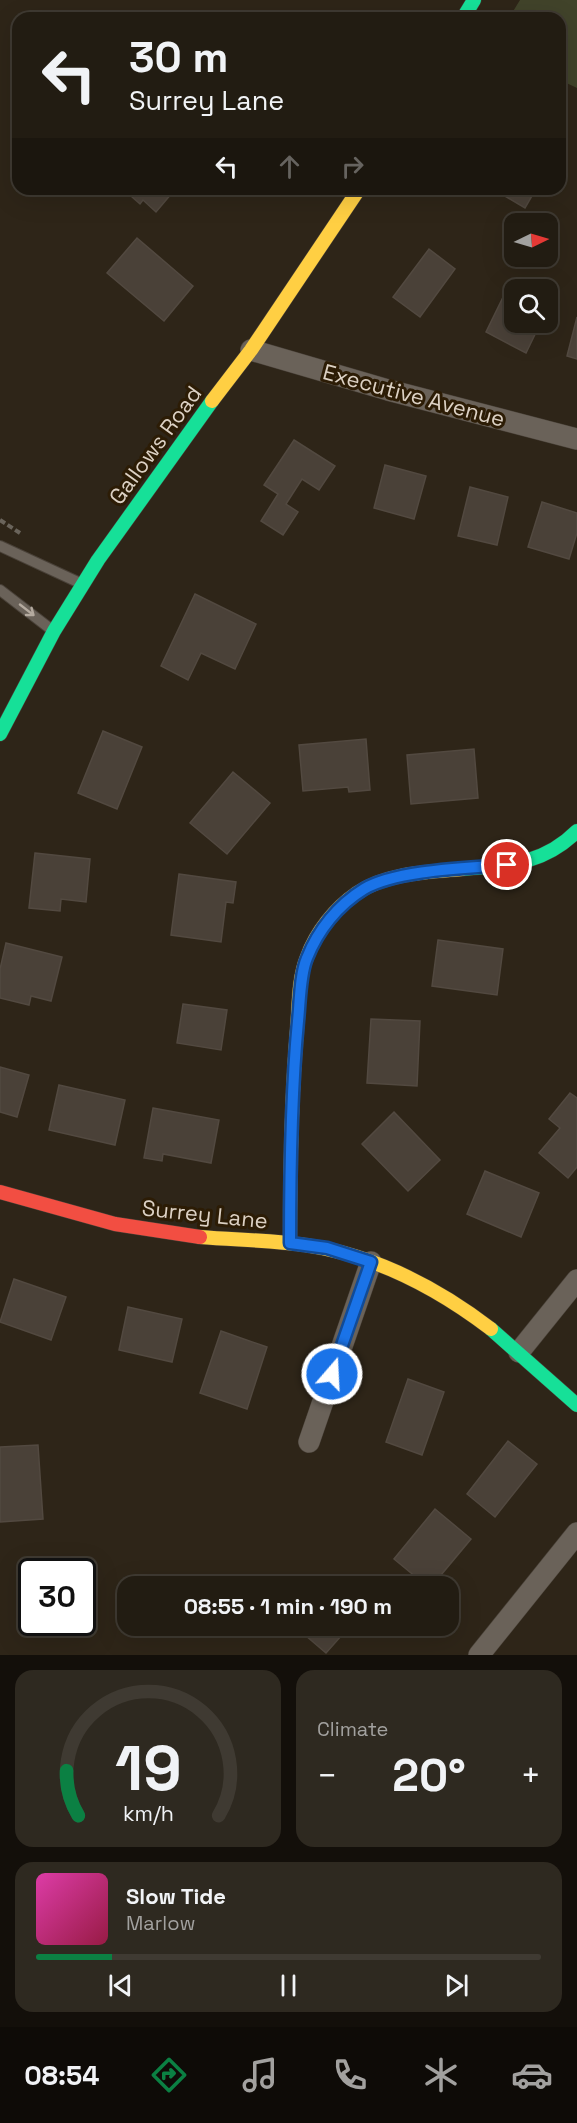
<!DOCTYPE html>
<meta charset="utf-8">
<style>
body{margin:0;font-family:"Space Grotesk",sans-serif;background:#2e2920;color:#f1f3f6;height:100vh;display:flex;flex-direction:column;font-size:22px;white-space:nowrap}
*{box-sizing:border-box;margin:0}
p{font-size:20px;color:#a2a19f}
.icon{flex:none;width:33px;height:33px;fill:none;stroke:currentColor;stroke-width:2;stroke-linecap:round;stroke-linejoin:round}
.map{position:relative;height:1655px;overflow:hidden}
.side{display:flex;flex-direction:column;gap:15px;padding:15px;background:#130f0a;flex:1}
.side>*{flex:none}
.guide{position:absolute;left:12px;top:12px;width:554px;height:183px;border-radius:18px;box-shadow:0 6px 24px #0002,0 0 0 2px #3f3a32;background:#221c12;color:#f1f3f6;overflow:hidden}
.needle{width:39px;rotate:85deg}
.controls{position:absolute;left:504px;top:213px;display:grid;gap:12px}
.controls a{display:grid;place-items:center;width:54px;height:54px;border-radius:12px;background:#221c12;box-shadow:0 6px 24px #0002,0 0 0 2px #3f3a32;font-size:30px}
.speed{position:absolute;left:18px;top:1558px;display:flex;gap:12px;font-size:30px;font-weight:700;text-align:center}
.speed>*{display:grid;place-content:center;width:78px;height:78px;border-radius:50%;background:#221c12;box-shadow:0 6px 24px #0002,0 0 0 2px #3f3a32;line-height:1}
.speed .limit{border:3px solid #111;border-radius:9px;background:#fff;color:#111}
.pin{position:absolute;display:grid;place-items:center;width:51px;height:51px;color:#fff;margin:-26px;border:3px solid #fff;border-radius:50%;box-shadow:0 2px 6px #0007}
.me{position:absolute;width:66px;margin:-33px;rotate:19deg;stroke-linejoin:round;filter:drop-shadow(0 0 4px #0008)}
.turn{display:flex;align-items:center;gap:21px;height:126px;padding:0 18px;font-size:27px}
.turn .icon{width:78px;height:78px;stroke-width:2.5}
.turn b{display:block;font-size:42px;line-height:51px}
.lanes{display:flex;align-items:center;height:57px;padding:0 18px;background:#0003;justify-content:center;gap:30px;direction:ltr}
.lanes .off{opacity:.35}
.big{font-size:45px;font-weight:700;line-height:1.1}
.side .widget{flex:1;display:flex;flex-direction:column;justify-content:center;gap:9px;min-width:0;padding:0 21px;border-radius:18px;background:#2e2920}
.side .dial{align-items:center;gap:0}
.dial svg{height:156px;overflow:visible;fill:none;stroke:#3f3a32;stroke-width:7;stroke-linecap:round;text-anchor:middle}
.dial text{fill:#f1f3f6;stroke:none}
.song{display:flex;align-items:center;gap:18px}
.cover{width:72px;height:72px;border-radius:9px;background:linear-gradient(135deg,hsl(320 70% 55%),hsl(340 70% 35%))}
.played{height:6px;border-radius:3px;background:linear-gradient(90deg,#0b8043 15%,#3f3a32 15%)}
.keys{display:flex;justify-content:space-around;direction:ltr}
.heat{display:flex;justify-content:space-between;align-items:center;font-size:33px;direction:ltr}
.side .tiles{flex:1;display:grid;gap:15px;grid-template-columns:1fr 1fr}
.widget:last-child{grid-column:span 2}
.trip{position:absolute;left:117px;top:1576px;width:342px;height:60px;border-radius:18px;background:#221c12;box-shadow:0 6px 24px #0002,0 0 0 2px #3f3a32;font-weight:700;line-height:60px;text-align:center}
.tabs{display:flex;height:96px;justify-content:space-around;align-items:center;background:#0e0b07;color:#a2a19f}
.tabs .icon{width:42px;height:42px}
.tabs .active{color:#0b8043}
.tabs b{font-size:27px;color:#f1f3f6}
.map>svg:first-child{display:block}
</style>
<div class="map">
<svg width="577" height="1655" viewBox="0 0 577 1655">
<rect width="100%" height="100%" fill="#2e2518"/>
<polygon fill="#41432a" points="520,0 577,0 577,88 560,80 560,18 509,18"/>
<g fill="#4a4138" stroke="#524940" stroke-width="1.5">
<polygon points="123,189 168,189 172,193 156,212 143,200 140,204"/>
<polygon points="493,189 536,189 525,208"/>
<polygon points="137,238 193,286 164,321 107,273"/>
<polygon points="429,249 455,269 420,317 393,297"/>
<polygon points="508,287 514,290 514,322 541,322 526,353 486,332"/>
<polygon points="577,317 577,359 567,356"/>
<polygon points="294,440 335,466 319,490 302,479 286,504 298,512 283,535 261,521 278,494 264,485"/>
<polygon points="385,465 426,476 414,519 374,508"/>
<polygon points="470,487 508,497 497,545 458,536"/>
<polygon points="542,502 577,513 577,533 569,559 528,547"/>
<polygon points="195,594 256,624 235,669 201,653 188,680 161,666"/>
<polygon points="103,731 142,747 117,809 78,793"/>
<polygon points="366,739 370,790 349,792 348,787 303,791 299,745"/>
<polygon points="474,749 478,798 411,804 407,755"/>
<polygon points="233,772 270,803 227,854 190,823"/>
<polygon points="35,853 90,859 86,902 61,899 60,911 29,908"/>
<polygon points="179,874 236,882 233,903 226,902 221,942 171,935"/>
<polygon points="438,940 503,949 497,995 432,986"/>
<polygon points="6,943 62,957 51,1001 31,996 29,1005 0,998 0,969"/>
<polygon points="183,1004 227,1010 221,1050 177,1043"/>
<polygon points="371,1019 420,1021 417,1086 367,1083"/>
<polygon points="0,1067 29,1075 17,1117 0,1112"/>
<polygon points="59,1085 125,1100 115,1145 49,1130"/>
<polygon points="570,1093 577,1098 577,1167 568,1178 539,1153 560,1128 549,1119"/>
<polygon points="153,1108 219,1120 211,1163 163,1154 162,1161 144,1158"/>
<polygon points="394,1112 440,1160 408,1191 362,1144"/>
<polygon points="485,1171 539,1193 521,1237 467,1214"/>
<polygon points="14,1279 66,1297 51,1340 0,1322"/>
<polygon points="128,1307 182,1319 172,1362 119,1350"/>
<polygon points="221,1331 267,1347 247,1409 200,1393"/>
<polygon points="408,1379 444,1392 422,1455 386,1442"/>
<polygon points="508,1441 537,1464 495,1517 467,1494"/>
<polygon points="38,1445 43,1519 0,1522 0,1447"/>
<polygon points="435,1509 471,1539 431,1587 428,1587 394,1559"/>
<polygon points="343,1578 354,1587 335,1587"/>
<polygon points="302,1626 350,1626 326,1653 299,1630"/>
</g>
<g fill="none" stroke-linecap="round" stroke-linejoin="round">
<g stroke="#494138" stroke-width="12">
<g id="lane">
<polyline points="0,546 80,583"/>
<polyline points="0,590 52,630"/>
</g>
</g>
<g stroke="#494138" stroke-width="22">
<g id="street">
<polyline points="251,350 388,390 577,439"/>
<polyline points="519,1352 577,1280"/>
<polyline points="309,1442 371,1262"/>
<polyline points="479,1655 577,1533"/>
</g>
</g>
<g stroke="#494138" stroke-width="15">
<g id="fast">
<polyline points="463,18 474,0"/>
<polyline points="0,734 54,631 98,560 212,401"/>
<path d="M462,869C508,865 543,865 577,831"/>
<polyline points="491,1329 577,1405"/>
</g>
</g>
<g stroke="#494138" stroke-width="15">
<g id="slow">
<polyline points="212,401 251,350 359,189"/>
<path d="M200,1237C235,1240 270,1240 305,1245C375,1255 436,1287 491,1329"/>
<path d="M290,1243C290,1172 291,1100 297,1029C299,1006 298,979 307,957C316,932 335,908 357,893C386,873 428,872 462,869"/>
</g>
</g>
<g stroke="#494138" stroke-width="15">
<polyline id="jam" points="0,1192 115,1224 200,1237"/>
</g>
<polyline stroke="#6a645b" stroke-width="4" stroke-dasharray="6 3" stroke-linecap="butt" points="0,520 20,533"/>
<use href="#lane" stroke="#6a6259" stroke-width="10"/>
<use href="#street" stroke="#6a6259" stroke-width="21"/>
<use href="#fast" stroke="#16e098" stroke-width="14"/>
<use href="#slow" stroke="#ffcf43" stroke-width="14"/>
<use href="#jam" stroke="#f24e42" stroke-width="14"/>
</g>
<defs><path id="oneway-shaft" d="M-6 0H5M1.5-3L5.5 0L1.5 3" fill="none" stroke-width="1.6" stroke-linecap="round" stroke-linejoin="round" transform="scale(1.5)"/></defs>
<use stroke="#b4aa9f" href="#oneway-shaft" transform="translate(27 610) rotate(38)"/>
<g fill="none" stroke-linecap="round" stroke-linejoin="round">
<g stroke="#114b97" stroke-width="15">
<path id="route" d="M332,1374L371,1262L327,1248L290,1243C290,1169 291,1094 298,1021C300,1002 300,974 307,958C318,930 338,905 364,889C396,870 469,868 507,865"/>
</g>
<use href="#route" stroke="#1a73e8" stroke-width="10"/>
</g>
<g text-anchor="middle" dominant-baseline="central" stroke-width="6" stroke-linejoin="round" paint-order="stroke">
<g font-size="22" fill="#dcd1c4" stroke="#2c1c05">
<text transform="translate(414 395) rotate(15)">Executive Avenue</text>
<text transform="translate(155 445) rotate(-54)">Gallows Road</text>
<text transform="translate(205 1214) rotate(6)">Surrey Lane</text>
</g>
</g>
</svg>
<div class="controls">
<a><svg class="needle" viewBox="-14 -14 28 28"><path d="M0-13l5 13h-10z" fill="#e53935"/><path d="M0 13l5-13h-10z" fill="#a2a19f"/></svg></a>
<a><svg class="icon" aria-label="search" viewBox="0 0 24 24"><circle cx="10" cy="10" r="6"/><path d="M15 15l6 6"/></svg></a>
</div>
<div class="speed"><div class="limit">30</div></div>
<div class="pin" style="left:507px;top:865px;background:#d93025"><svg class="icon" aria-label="arrive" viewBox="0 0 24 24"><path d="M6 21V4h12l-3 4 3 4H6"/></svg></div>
<svg class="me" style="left:332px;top:1374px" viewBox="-20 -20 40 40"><circle r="17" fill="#1a73e8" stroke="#fff" stroke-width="3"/><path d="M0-11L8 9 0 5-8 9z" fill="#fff"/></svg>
<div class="trip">08:55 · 1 min · 190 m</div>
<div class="guide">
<div class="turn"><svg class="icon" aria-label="left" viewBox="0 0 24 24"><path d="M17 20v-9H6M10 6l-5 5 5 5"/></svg><div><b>30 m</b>Surrey Lane</div></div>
<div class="lanes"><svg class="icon" aria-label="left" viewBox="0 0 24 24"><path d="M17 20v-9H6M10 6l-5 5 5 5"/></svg><svg class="icon off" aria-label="ahead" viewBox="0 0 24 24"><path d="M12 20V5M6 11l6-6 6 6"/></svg><svg class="icon off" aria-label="right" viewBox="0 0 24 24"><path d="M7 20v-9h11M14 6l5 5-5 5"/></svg></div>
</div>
</div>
<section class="side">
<div class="tiles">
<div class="widget dial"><svg viewBox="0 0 100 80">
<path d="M14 69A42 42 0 1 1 86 69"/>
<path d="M14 69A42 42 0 0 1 8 46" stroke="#0b8043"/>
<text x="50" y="56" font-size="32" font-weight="700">19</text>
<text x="50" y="72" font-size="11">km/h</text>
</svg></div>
<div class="widget"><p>Climate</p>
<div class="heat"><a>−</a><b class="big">20°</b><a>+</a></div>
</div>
<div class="widget">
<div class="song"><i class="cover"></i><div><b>Slow Tide</b><p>Marlow</p></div></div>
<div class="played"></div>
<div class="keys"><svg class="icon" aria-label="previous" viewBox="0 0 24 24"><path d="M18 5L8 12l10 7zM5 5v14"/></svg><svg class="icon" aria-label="pause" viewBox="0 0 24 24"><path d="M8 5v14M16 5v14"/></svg><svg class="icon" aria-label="next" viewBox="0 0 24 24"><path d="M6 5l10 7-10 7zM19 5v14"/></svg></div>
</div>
</div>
</section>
<nav class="tabs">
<b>08:54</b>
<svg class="icon active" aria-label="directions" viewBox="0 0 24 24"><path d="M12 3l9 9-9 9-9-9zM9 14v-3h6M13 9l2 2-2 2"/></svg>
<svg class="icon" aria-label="music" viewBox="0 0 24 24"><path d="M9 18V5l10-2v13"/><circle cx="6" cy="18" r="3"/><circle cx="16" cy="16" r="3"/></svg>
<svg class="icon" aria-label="phone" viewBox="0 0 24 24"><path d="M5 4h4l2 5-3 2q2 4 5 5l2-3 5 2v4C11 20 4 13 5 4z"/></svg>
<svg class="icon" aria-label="climate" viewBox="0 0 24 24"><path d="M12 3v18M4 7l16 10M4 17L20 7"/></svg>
<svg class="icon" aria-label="car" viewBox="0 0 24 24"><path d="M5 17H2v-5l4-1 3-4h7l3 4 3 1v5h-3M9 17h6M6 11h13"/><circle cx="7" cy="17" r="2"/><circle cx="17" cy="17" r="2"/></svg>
</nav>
